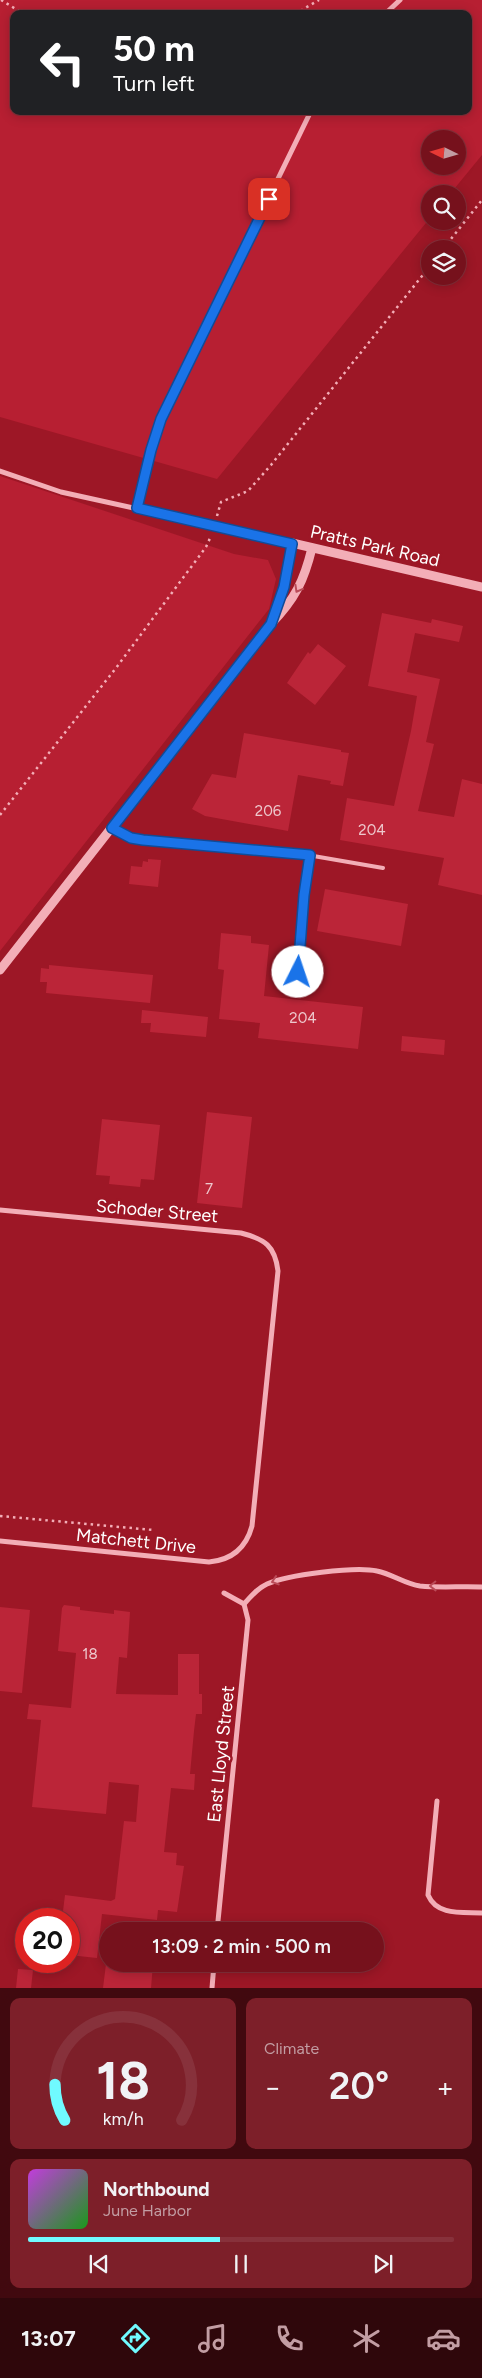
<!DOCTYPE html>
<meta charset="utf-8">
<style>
body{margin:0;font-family:Figtree,sans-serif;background:#7d1f29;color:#f1f3f6;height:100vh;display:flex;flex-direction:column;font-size:19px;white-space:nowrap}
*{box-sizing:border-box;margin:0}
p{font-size:16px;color:#c29da3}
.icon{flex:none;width:28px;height:28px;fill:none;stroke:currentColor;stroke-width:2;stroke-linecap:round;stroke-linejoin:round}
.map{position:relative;height:1988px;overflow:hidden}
.panel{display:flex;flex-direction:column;gap:10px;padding:10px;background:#41090f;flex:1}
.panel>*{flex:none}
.hud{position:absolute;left:10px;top:10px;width:462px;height:105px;border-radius:10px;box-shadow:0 2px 12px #0003,0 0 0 1px #87313b;background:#202124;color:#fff;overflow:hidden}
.needle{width:32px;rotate:275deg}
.fabs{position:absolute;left:421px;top:130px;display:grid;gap:10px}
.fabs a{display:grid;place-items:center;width:45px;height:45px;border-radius:50%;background:#76111c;box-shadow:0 2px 12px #0003,0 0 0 1px #87313b;font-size:25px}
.speed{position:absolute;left:15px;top:1908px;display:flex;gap:10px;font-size:25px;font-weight:700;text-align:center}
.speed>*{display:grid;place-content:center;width:65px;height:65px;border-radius:50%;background:#76111c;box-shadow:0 2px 12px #0003,0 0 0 1px #87313b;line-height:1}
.speed .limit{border:8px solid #d22;background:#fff;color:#111}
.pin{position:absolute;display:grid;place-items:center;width:42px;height:42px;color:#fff;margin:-21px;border-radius:10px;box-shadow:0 2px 8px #0006}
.me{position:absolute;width:55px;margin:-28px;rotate:4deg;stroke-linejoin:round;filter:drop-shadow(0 0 4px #0008)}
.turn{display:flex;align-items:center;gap:18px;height:105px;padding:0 20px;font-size:22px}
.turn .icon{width:65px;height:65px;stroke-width:2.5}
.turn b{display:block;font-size:35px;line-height:42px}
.big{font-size:38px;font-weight:600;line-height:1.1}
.panel .card{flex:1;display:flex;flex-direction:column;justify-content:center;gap:8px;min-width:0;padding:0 18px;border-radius:10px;background:#7d1f29}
.panel .dial{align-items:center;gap:0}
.dial svg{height:130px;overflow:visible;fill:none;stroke:#87313b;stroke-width:7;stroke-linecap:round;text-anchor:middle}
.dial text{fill:#f1f3f6;stroke:none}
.song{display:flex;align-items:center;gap:15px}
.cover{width:60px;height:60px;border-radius:8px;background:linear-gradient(135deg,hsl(290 70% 55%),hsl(120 70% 35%))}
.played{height:5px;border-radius:2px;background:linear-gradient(90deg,#70faff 45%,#87313b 45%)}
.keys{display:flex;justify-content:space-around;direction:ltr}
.heat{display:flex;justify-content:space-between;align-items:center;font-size:28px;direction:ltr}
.panel .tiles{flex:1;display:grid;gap:10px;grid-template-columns:1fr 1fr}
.card:last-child{grid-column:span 2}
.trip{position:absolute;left:99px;top:1922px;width:285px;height:50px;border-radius:25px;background:#76111c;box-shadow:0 2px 12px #0003,0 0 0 1px #87313b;font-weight:600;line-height:50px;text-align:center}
.dock{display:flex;height:80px;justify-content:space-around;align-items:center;background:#2f070b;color:#c29da3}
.dock .icon{width:35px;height:35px}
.dock .active{color:#70faff}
.dock b{font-size:22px;color:#f1f3f6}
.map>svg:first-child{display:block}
</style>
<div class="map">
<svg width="482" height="1988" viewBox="0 0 482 1988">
<rect width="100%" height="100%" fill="#9d1726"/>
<g fill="#b71f32" fill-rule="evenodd">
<path d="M0,0H482V155L450,194H430V218L217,479L0,417ZM14,14H469V111H14ZM430,139H458V166H430Z"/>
<polygon points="0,476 234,554 268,560 276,579 269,609 0,951"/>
</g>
<g fill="#bb2538">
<polygon points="382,613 431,623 432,619 463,626 459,642 415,633 407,672 440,679 426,742 434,744 418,811 454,817 462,779 482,784 482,895 438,885 444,858 340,840 347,798 394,806 411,731 417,696 368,686"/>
<polygon points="318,644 346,666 315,705 287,683 308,652 310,654"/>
<polygon points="244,733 341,750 341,752 349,753 343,786 330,784 331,781 298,775 288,831 205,816 192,809 212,774 236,778"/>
<polygon points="148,859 161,860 158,887 129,884 131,866 142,867 143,861 148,862"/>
<polygon points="325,889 408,904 401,946 317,931"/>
<polygon points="221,933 251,936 251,943 269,945 264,996 363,1007 358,1049 258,1038 260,1023 219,1019 224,970 218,969"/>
<polygon points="49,965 153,975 150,1003 46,993 47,982 40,982 41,968 49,969"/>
<polygon points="142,1010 208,1017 206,1037 150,1032 151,1023 141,1023"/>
<polygon points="402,1036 445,1040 444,1055 401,1051"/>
<polygon points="207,1112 252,1117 242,1208 197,1203"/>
<polygon points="102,1119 160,1125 154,1180 141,1179 140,1187 109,1184 110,1176 96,1175"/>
<polygon points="64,1605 80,1607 80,1610 114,1614 114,1610 130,1612 127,1658 119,1657 116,1694 178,1695 178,1654 199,1654 199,1694 202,1694 202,1714 196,1714 194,1731 190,1774 195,1774 194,1790 171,1788 164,1852 177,1853 176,1865 184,1866 177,1912 158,1910 157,1920 102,1914 97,1958 69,1955 69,1919 62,1919 65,1895 111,1901 115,1899 124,1821 136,1822 139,1785 109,1782 106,1814 32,1807 41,1720 27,1719 29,1704 71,1708 76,1653 58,1651 62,1608"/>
<polygon points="0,1607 30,1610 22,1693 0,1691"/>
<polygon points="106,1964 153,1964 151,1988 103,1988"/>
<polygon points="18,1969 33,1970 31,1988 16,1988"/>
</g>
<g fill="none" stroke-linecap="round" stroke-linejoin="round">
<g stroke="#f3aeb7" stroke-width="2.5" stroke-dasharray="2.5 4" stroke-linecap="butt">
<polyline points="1,0 24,14"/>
<polyline points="295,14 319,0"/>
<polyline points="443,249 482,200"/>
<polyline points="217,516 221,502 248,491 271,465 430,266"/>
<polyline points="0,815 116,668 206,547 211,536"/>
<polyline points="0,1516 153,1530"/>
</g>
<g stroke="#f3aeb7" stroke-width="4">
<polyline points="112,828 131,838 143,840 296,853 383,868"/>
<polyline points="298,972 304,895 310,855"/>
</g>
<g stroke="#f3aeb7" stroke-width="5">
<polyline points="385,14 400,0"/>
<polyline points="0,471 61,492 292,543"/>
<polyline points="137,508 161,419 311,111"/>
<path d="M0,1210L241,1233C265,1239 275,1246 278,1271L252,1526C246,1548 232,1560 209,1562L0,1541"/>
<path d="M244,1604C251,1596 258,1588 267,1584C287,1575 356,1566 377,1571C392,1574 405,1584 420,1586C441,1588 462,1586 482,1587"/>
<path d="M437,1801L428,1895C437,1916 462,1912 482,1913"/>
<polyline points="217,1931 248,1620 244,1604 224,1593"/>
<polyline points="212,1988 214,1964"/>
</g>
<g stroke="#f3aeb7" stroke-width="9">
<polyline points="273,618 284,587 292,543 482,587"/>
<path d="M0,970L271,624C295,599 304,581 312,548"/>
</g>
</g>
<defs><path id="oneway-chevron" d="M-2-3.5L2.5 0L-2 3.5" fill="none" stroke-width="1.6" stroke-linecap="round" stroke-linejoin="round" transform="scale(1.25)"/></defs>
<g stroke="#bb4c59">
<use href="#oneway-chevron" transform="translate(298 589) rotate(119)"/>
<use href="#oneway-chevron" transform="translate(275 1581) rotate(162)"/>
<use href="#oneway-chevron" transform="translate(433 1586) rotate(179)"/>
</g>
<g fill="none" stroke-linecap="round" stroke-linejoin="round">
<g stroke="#114b97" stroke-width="12">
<polyline id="route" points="269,199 161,419 151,450 137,508 292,544 284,587 271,624 112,828 131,838 143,840 310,855 304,895 298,972"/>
</g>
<use href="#route" stroke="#1a73e8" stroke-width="9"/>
</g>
<g text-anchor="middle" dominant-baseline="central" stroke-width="5" stroke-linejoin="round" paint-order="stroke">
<g font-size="15" fill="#eec8cd">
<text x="268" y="811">206</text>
<text x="372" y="830">204</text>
<text x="303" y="1018">204</text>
<text x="209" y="1189">7</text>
<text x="90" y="1654">18</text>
</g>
<g font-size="18" fill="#fff" stroke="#9d1726">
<text transform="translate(375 546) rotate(13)">Pratts Park Road</text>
<text transform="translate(157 1211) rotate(5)">Schoder Street</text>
<text transform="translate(136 1541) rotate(6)">Matchett Drive</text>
<text transform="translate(221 1754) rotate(-84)">East Lloyd Street</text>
</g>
</g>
</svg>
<div class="fabs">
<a><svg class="needle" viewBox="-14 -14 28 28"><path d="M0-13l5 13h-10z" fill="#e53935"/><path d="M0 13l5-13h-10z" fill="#c29da3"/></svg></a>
<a><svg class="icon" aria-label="search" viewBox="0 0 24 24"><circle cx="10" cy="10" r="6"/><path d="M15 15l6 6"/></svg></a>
<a><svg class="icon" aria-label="layers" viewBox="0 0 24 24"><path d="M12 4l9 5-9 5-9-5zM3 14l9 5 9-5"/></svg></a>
</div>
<div class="speed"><div class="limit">20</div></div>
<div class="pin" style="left:269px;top:199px;background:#d93025"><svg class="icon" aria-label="arrive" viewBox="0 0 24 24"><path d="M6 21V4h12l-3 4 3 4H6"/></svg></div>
<svg class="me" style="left:298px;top:972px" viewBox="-20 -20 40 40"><circle r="19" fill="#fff"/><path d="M0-13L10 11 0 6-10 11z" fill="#1a73e8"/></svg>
<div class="trip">13:09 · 2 min · 500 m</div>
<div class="hud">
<div class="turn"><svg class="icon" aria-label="left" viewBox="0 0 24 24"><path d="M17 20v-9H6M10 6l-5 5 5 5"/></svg><div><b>50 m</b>Turn left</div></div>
</div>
</div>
<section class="panel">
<div class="tiles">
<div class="card dial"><svg viewBox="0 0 100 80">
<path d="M14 69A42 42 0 1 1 86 69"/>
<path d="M14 69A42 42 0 0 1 8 47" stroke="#70faff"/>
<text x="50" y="56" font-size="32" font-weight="700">18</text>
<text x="50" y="72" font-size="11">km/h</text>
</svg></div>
<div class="card"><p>Climate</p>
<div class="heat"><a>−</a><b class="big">20°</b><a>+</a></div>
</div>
<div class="card">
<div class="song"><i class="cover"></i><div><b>Northbound</b><p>June Harbor</p></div></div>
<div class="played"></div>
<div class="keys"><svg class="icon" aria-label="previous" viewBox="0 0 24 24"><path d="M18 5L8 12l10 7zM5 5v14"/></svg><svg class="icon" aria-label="pause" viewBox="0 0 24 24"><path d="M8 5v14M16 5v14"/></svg><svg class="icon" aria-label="next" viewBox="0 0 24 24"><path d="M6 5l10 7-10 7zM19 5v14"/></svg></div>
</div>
</div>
</section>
<nav class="dock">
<b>13:07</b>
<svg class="icon active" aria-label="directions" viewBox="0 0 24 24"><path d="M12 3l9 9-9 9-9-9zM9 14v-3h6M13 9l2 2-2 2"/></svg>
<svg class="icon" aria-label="music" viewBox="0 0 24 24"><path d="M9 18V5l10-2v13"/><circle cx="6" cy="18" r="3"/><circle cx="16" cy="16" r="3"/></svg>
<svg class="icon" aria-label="phone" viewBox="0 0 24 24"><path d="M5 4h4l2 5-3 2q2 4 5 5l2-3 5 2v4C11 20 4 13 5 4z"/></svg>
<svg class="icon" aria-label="climate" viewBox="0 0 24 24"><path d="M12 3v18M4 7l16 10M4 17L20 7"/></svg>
<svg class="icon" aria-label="car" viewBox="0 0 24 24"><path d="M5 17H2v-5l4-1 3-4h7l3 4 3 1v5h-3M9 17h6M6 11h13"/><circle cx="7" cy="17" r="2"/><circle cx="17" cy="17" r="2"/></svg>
</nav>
